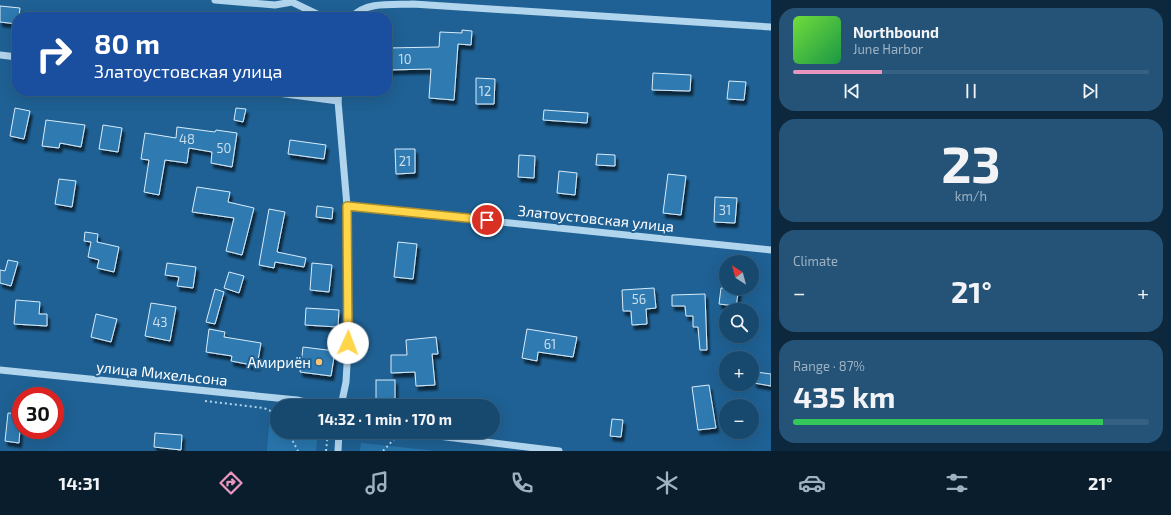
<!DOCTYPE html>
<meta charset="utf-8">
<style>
body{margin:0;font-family:"Exo 2",sans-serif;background:#245377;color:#f1f3f6;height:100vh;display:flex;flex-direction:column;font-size:15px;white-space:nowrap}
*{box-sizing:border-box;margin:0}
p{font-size:13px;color:#9eb2c3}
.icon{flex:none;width:22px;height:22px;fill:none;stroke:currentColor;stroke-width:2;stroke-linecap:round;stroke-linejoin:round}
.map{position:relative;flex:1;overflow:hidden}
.sheet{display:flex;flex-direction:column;gap:8px;padding:8px;background:#0d283d;width:400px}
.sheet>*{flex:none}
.top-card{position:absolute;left:12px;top:12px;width:380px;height:84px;border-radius:16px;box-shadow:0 4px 16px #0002,0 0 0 1px #366182;background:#1a4fa0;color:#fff;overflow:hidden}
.needle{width:26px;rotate:324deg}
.tools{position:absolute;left:719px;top:255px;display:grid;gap:8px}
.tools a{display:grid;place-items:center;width:40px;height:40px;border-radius:50%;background:#17496f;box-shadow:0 4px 16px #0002,0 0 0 1px #366182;font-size:20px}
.speed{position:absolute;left:12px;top:387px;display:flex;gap:8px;font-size:20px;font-weight:700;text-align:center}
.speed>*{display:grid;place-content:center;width:52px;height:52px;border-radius:50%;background:#17496f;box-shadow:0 4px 16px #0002,0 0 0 1px #366182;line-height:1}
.speed .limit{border:6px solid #d22;background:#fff;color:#111}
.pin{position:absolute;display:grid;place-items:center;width:34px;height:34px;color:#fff;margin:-17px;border:2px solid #fff;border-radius:50%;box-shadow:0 1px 4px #0007}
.me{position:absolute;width:44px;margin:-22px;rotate:2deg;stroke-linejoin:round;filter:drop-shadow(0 0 3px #0008)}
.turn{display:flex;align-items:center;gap:14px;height:84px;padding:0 16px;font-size:18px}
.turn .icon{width:52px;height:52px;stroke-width:2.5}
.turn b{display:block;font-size:28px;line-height:34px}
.big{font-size:30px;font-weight:700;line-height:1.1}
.sheet .widget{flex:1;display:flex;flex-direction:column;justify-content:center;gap:6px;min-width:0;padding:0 14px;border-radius:16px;background:#245377}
.sheet .dial{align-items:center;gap:0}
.dial b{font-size:52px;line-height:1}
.song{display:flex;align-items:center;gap:12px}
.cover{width:48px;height:48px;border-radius:6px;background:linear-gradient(135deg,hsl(100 70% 55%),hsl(140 70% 35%))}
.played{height:4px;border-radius:2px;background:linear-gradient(90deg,#e797bd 25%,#366182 25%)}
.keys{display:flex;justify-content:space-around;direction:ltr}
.heat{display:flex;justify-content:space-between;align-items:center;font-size:22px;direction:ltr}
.charge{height:6px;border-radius:3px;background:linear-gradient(90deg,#34c759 87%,#366182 0)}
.trip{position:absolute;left:270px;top:399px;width:230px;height:40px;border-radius:20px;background:#17496f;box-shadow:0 4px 16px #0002,0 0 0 1px #366182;font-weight:700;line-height:40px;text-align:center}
.menu{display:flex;height:64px;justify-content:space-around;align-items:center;background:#091d2c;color:#9eb2c3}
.menu .icon{width:28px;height:28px}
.menu .active{color:#e797bd}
.menu b{font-size:18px;color:#f1f3f6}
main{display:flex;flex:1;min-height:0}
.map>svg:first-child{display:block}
</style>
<main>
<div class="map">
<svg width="771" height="451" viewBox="0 0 771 451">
<defs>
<filter id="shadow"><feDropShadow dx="2.5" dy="4.5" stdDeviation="1" flood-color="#0009"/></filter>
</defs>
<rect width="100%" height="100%" fill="#1f6194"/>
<g fill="#2875ac">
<polygon points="269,425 277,426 277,432 318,432 316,451 267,451"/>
<polygon points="361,443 437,451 360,451"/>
</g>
<g fill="#2f7ab1" stroke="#d8ecfa" filter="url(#shadow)">
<polygon points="0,6 20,8 19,17 17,17 17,24 0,22"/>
<polygon points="462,30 472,31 471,45 458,44 454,100 429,98 431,69 387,70 387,48 439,47 440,32 462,33"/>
<polygon points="653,73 691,75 690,91 652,90"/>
<polygon points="476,78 495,79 494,104 476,104"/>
<polygon points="729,81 746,82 744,100 727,99"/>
<polygon points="15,108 30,111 24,139 10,136"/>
<polygon points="236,108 246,109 243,122 234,120"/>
<polygon points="544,110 588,113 587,123 543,120"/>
<polygon points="46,120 85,125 81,147 60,143 59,148 42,146"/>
<polygon points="103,125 122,128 118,152 99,149"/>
<polygon points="177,127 215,132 216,130 237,133 232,167 211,163 212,152 189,148 187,163 165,160 159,195 144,192 149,160 141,159 145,133 176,138"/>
<polygon points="290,140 326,145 324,159 288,154"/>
<polygon points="395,149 415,149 415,173 396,174"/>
<polygon points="597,154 615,155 615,166 596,165"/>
<polygon points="519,155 535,156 534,178 518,177"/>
<polygon points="559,171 577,173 575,195 557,193"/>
<polygon points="668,174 686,176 681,215 663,213"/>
<polygon points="59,179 76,181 72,207 55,204"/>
<polygon points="197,187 230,192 228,202 254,208 242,255 226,251 234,218 192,212"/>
<polygon points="715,197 737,198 735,223 714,222"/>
<polygon points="317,206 333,208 332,219 316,217"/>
<polygon points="269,209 285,212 277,252 306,258 304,267 275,262 274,268 259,265"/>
<polygon points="85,232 98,234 97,242 119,247 114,272 97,268 99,260 88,257 91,242 84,241"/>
<polygon points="398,242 417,244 413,279 394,277"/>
<polygon points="8,260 18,262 11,286 0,283 0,270 5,271"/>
<polygon points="167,263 196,267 193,288 177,286 179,277 165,275"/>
<polygon points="312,263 332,265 329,292 310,290"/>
<polygon points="229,272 244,276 239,293 224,288"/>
<polygon points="654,288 656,308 646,309 647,324 632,325 631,311 623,311 622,290"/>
<polygon points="721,288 739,288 736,306 719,304"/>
<polygon points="215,289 224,292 215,324 206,322"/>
<polygon points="705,294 707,350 700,350 698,327 693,327 693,316 686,316 685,306 672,306 672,295"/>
<polygon points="16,300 40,302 39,314 47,314 47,326 14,324"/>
<polygon points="151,303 176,307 170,341 145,336"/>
<polygon points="306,308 339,310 338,327 305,325"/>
<polygon points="96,314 117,319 111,342 91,337"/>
<polygon points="209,329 225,332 224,337 261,343 257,366 231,361 232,356 206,352"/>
<polygon points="527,329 577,337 573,357 538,352 537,361 522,358"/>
<polygon points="436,337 438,354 432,354 435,385 416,386 415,372 391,373 391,355 407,355 406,340"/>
<polygon points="303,347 335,351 331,376 300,372"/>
<polygon points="756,372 771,374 771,386 754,383"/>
<rect x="376" y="380" width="19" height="24"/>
<polygon points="709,385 716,428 698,430 692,387"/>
<polygon points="8,413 21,414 19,443 5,441"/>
<polygon points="612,419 623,420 621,437 610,436"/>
<polygon points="155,433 182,435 181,450 154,447"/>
</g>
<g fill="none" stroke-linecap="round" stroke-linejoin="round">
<g stroke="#b2d5ee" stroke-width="2" stroke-dasharray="2 3" stroke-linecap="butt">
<polyline points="205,401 264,408 273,412 277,416"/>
<polyline points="288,432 298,451"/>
<polyline points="326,451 328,432"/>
<polyline points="383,451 397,436 400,436"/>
</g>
<g stroke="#b2d5ee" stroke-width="7">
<polyline points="215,0 275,5 292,2 323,17"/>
<path d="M352,17C367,1 393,5 413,4L771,27"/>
<polyline points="0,55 17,57"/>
<polyline points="263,91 338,101"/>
<polyline points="339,91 338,101 347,206 349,330 346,382 341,406"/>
<polyline points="347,206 771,250"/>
<polyline points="0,370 297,400 320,406"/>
<polyline points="406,432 559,451"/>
<polyline points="338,451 339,432"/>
</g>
</g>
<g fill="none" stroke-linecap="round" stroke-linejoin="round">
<g stroke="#a68a30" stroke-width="10">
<polyline id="route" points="348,343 347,206 487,220"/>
</g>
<use href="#route" stroke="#ffd54a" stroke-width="7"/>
</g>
<circle fill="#fcc272" stroke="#1f6194" stroke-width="1.5" cx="319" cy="362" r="4"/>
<g text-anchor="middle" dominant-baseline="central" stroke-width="4" stroke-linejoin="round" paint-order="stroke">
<g font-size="13" fill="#cbdeec">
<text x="405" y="59">10</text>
<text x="485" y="91">12</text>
<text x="187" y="139">48</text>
<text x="224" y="148">50</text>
<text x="405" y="161">21</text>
<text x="725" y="210">31</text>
<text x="639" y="299">56</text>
<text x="160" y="322">43</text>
<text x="550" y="344">61</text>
</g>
<g font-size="15" fill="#fff" stroke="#1f6194">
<text transform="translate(596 218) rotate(6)">Златоустовская улица</text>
<text transform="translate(162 373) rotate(6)">улица Михельсона</text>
</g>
<g font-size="15" fill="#fff" stroke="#1f6194" text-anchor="end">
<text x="311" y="362">Амириён</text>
</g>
</g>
</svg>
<div class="tools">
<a><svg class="needle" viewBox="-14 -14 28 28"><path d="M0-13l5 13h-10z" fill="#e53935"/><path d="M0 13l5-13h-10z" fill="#9eb2c3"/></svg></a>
<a><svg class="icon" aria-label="search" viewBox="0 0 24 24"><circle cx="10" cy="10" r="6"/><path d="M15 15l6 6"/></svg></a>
<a>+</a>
<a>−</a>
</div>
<div class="speed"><div class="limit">30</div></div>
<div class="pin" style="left:487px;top:220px;background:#d93025"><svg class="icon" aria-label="arrive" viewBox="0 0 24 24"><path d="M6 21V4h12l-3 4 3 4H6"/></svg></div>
<svg class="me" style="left:348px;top:343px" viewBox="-20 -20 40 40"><circle r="19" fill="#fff"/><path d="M0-13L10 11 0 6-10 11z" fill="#ffd54a"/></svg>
<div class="trip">14:32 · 1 min · 170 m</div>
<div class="top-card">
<div class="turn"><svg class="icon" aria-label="right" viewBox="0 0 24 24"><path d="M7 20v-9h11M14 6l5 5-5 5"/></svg><div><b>80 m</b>Златоустовская улица</div></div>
</div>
</div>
<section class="sheet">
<div class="widget">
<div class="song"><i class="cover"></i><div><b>Northbound</b><p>June Harbor</p></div></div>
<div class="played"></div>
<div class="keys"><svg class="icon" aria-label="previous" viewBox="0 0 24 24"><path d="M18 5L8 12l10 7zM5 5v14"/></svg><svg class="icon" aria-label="pause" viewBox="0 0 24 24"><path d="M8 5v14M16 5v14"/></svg><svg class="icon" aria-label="next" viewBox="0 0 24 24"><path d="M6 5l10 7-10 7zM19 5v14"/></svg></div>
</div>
<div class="widget dial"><b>23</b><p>km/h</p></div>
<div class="widget"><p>Climate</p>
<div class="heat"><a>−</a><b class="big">21°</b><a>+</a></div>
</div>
<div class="widget"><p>Range · 87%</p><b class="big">435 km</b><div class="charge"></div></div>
</section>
</main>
<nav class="menu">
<b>14:31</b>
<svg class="icon active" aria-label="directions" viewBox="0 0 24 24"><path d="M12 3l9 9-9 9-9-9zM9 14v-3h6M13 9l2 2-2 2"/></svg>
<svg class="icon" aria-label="music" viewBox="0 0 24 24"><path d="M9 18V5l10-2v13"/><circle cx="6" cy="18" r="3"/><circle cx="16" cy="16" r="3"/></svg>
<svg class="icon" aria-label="phone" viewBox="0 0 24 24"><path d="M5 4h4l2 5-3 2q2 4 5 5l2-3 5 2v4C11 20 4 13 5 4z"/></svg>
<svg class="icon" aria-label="climate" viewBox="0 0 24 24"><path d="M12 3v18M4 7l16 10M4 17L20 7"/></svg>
<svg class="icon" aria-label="car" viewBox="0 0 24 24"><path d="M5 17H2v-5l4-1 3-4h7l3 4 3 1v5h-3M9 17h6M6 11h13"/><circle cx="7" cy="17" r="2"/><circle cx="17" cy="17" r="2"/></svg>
<svg class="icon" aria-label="filters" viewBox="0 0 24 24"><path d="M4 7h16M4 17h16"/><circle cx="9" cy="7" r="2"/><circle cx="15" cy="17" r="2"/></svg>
<b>21°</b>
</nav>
